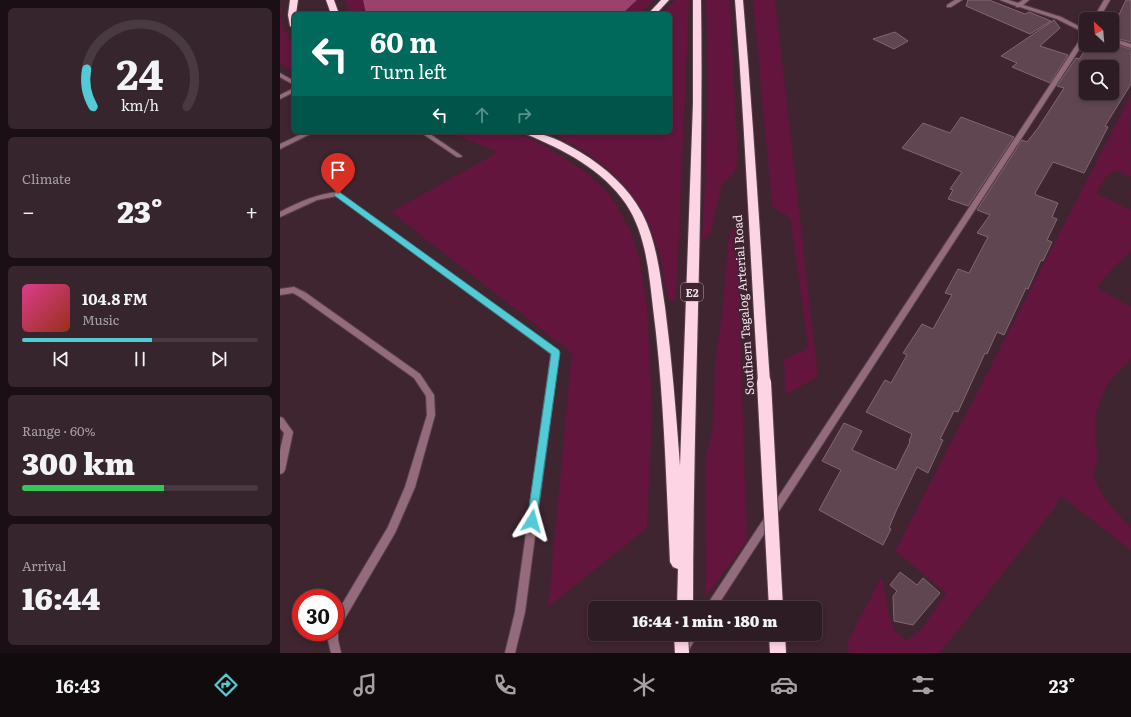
<!DOCTYPE html>
<meta charset="utf-8">
<style>
body{margin:0;font-family:Literata,serif;background:#36252c;color:#f1f3f6;height:100vh;display:flex;flex-direction:column;font-size:15px;white-space:nowrap}
*{box-sizing:border-box;margin:0}
p{font-size:13px;color:#a7a1a6}
.icon{flex:none;width:22px;height:22px;fill:none;stroke:currentColor;stroke-width:2;stroke-linecap:round;stroke-linejoin:round}
.map{position:relative;flex:1;overflow:hidden}
.drawer{display:flex;flex-direction:column;gap:8px;padding:8px;background:#190f14;width:280px}
.drawer>*{flex:none}
.top-card{position:absolute;left:12px;top:12px;width:380px;height:122px;border-radius:6px;box-shadow:0 2px 6px #0003,0 0 0 1px #493a41;background:#00695c;color:#fff;overflow:hidden}
.needle{width:26px;rotate:334deg}
.buttons{position:absolute;left:799px;top:12px;display:grid;gap:8px}
.buttons a{display:grid;place-items:center;width:40px;height:40px;border-radius:6px;background:#2e1c24;box-shadow:0 2px 6px #0003,0 0 0 1px #493a41;font-size:20px}
.speed{position:absolute;left:12px;top:589px;display:flex;gap:8px;font-size:20px;font-weight:700;text-align:center}
.speed>*{display:grid;place-content:center;width:52px;height:52px;border-radius:50%;background:#2e1c24;box-shadow:0 2px 6px #0003,0 0 0 1px #493a41;line-height:1}
.speed .limit{border:6px solid #d22;background:#fff;color:#111}
.pin{position:absolute;display:grid;place-items:center;width:34px;height:34px;color:#fff;margin:-41px -17px;border-radius:50% 50% 50% 0;rotate:-45deg;box-shadow:0 0 4px #0007}
.pin .icon{rotate:45deg}
.me{position:absolute;width:44px;margin:-22px;rotate:8deg;stroke-linejoin:round;filter:drop-shadow(0 0 3px #0008)}
.turn{display:flex;align-items:center;gap:14px;height:84px;padding:0 12px;font-size:18px}
.turn .icon{width:52px;height:52px;stroke-width:2.5}
.turn b{display:block;font-size:28px;line-height:34px}
.lanes{display:flex;align-items:center;height:38px;padding:0 12px;background:#0003;justify-content:center;gap:20px;direction:ltr}
.lanes .off{opacity:.35}
.big{font-size:30px;font-weight:800;line-height:1.1}
.drawer .tile{flex:1;display:flex;flex-direction:column;justify-content:center;gap:6px;min-width:0;padding:0 14px;border-radius:6px;background:#36252c}
.drawer .dial{align-items:center;gap:0}
.dial svg{height:104px;overflow:visible;fill:none;stroke:#493a41;stroke-width:7;stroke-linecap:round;text-anchor:middle}
.dial text{fill:#f1f3f6;stroke:none}
.song{display:flex;align-items:center;gap:12px}
.cover{width:48px;height:48px;border-radius:6px;background:linear-gradient(135deg,hsl(330 70% 55%),hsl(10 70% 35%))}
.played{height:4px;border-radius:2px;background:linear-gradient(90deg,#52cbd7 55%,#493a41 55%)}
.keys{display:flex;justify-content:space-around;direction:ltr}
.heat{display:flex;justify-content:space-between;align-items:center;font-size:22px;direction:ltr}
.charge{height:6px;border-radius:3px;background:linear-gradient(90deg,#34c759 60%,#493a41 0)}
.trip{position:absolute;left:308px;top:601px;width:234px;height:40px;border-radius:6px;background:#2e1c24;box-shadow:0 2px 6px #0003,0 0 0 1px #493a41;font-weight:800;line-height:40px;text-align:center}
.menu{display:flex;height:64px;justify-content:space-around;align-items:center;background:#120b0e;color:#a7a1a6}
.menu .icon{width:28px;height:28px}
.menu .on{color:#52cbd7}
.menu b{font-size:18px;color:#f1f3f6}
main{display:flex;flex:1;min-height:0}
.map>svg:first-child{display:block}
</style>
<main>
<section class="drawer">
<div class="tile dial"><svg viewBox="0 0 100 80">
<path d="M14 69A42 42 0 1 1 86 69"/>
<path d="M14 69A42 42 0 0 1 9 40" stroke="#52cbd7"/>
<text x="50" y="56" font-size="32" font-weight="700">24</text>
<text x="50" y="72" font-size="11">km/h</text>
</svg></div>
<div class="tile"><p>Climate</p>
<div class="heat"><a>−</a><b class="big">23°</b><a>+</a></div>
</div>
<div class="tile">
<div class="song"><i class="cover"></i><div><b>104.8 FM</b><p>Music</p></div></div>
<div class="played"></div>
<div class="keys"><svg class="icon" aria-label="previous" viewBox="0 0 24 24"><path d="M18 5L8 12l10 7zM5 5v14"/></svg><svg class="icon" aria-label="pause" viewBox="0 0 24 24"><path d="M8 5v14M16 5v14"/></svg><svg class="icon" aria-label="next" viewBox="0 0 24 24"><path d="M6 5l10 7-10 7zM19 5v14"/></svg></div>
</div>
<div class="tile"><p>Range · 60%</p><b class="big">300 km</b><div class="charge"></div></div>
<div class="tile"><p>Arrival</p><b class="big">16:44</b></div>
</section>
<div class="map">
<svg width="851" height="653" viewBox="0 0 851 653">
<rect width="100%" height="100%" fill="#3e2530"/>
<g fill="#63153e">
<polygon points="0,0 1,16 4,28 14,47 14,72 0,64"/>
<polygon points="65,0 83,0 86,14 71,14"/>
<polygon points="357,0 374,0 360,14 342,14"/>
<path d="M395,0H409L396,298L392,301L388,299C378,235 366,196 311,156C301,148 289,143 279,137L278,132C287,132 298,130 307,132C315,134 326,135 335,132H390V14H382Z"/>
<path d="M426,0H450L458,162C455,173 450,178 442,184L431,231C429,235 428,239 422,239C427,158 429,81 426,0Z"/>
<path d="M473,0H495L538,377L505,395L504,359L526,349L528,347L511,222C508,211 496,213 492,205Z"/>
<polygon points="851,95 849,142 851,145 851,177 843,173 834,171 826,177 816,193 850,210 851,208 851,251 832,269 817,288 851,307 851,358 827,385 819,404 815,418 815,440 818,458 813,474 820,491 830,505 851,528 851,550 781,496 773,510 660,653 569,653 567,643 602,576 608,613 615,631 626,640 640,631 666,593 615,551"/>
<polygon points="167,132 234,132 249,138 275,152 307,173 324,188 336,204 349,228 360,261 367,307 372,412 367,528 268,607 292,353 111,212 218,152"/>
<polygon points="456,227 460,232 461,369 467,541 426,596 425,459 433,427 435,364 443,307 448,244 451,231"/>
</g>
<polygon fill="#9a426c" points="83,0 357,0 342,14 86,14"/>
<g fill="#604651" stroke="#836671" fill-rule="evenodd">
<polygon points="688,0 709,0 745,14 749,12 771,21 750,34 686,6"/>
<polygon points="846,0 851,0 851,42 832,37 832,29"/>
<polygon points="774,20 780,28 760,46 788,55 770,83 732,67 737,63 721,56"/>
<polygon points="615,32 628,41 614,49 593,39"/>
<path d="M832,44L851,49V84L825,126L828,127L804,173L773,162L755,193L756,195L778,203L772,217L777,219L767,240L772,242L763,261L761,260L748,289L746,288L724,335L717,332L707,354L705,353L678,412L674,411L660,439L663,440L648,473L637,467L616,511L609,528L611,529L603,545L539,510L561,470L542,461L564,423L582,431L572,450L616,470L630,442L629,441L632,434L586,412L605,380L611,383L627,355L623,353L642,324L653,329L672,295L665,293L678,269L689,273L708,237L697,233L710,215L697,210L742,140L747,142L758,128L784,88L777,86L796,58L799,59L808,46L821,50L824,45H832ZM806,67H832V93H806Z"/>
<polygon points="681,117 734,137 688,206 668,199 673,190 670,189 682,172 622,148 643,123 670,133"/>
<polygon points="620,572 637,585 643,578 660,593 633,625 614,621 613,596 617,591 610,585"/>
</g>
<g fill="none" stroke-linecap="round" stroke-linejoin="round">
<g stroke="#5a434d" stroke-width="2">
<polygon id="service" points="262,132 269,132 262,137 258,137 258,135"/>
</g>
<g stroke="#5a434d" stroke-width="2">
<g id="minor">
<polygon points="675,0 682,0 671,7 667,7 667,5"/>
<polygon points="720,0 728,0 738,3 743,0 749,0 743,5 781,17 806,30 806,39 436,608 425,608 803,35 805,33 777,19 740,7 736,7 736,6"/>
<polygon points="824,0 830,0 819,19 813,19"/>
<polygon points="832,38 851,44 851,48 832,42"/>
<polygon points="0,73 14,81 14,85 0,77"/>
<polygon points="14,88 14,92 0,99 0,95"/>
<polygon points="26,132 34,132 0,149 0,144"/>
<polygon points="140,132 147,132 182,156 181,157 177,157"/>
<path d="M58,192L278,351L279,353L245,612L235,653H225L235,612L271,354L57,196L37,200L0,217V212C19,202 37,194 58,192Z"/>
<polygon points="14,287 26,293 140,374 154,395 155,415 135,487 115,533 58,630 58,640 61,653 51,653 48,640 49,632 55,632 55,616 108,527 125,487 147,415 146,396 134,378 20,297 13,293 0,295 0,289"/>
<polygon points="0,417 3,418 13,432 5,470 3,473 0,474 0,451 4,433 0,428"/>
<polygon points="407,634 418,634 407,653 400,653 398,649"/>
</g>
</g>
<g stroke="#5a434d" stroke-width="2">
<g id="motorway">
<polygon points="10,0 18,0 16,14 14,14 14,28 10,26 8,15"/>
<polygon points="46,0 54,0 59,14 51,14"/>
<polygon points="381,0 389,0 376,14 368,14"/>
<path d="M413,0H421C424,203 413,405 413,608H397L398,569L393,567L390,562C386,477 384,393 373,308C369,273 366,234 346,204C322,169 284,150 246,134L244,132C265,132 283,142 300,152C325,167 348,187 362,213C377,242 380,275 385,307C392,360 396,413 400,466L413,103Z"/>
<path d="M455,0H463C474,127 481,255 490,382L489,386L484,387L479,386L478,382C470,255 465,127 455,0Z"/>
<polygon points="489,634 505,634 506,653 490,653"/>
</g>
</g>
<use href="#service" fill="#946b7c" fill-rule="evenodd"/>
<use href="#minor" fill="#946b7c" fill-rule="evenodd"/>
<use href="#motorway" fill="#fdd4e4" fill-rule="evenodd"/>
<g stroke="#5a434d" stroke-width="16" stroke-linecap="butt">
<g id="motorway-bridge">
<polyline points="484,382 496,608"/>
<polyline points="401,634 402,653"/>
</g>
</g>
<use href="#motorway-bridge" stroke="#fdd4e4" stroke-width="14"/>
</g>
<polygon fill="#52cbd7" stroke="#35848c" points="58,191 279,350 280,353 256,524 252,526 248,524 247,521 271,354 55,196 54,194"/>
<g text-anchor="middle" dominant-baseline="central" stroke-width="4" stroke-linejoin="round" paint-order="stroke">
<rect fill="#3e2530" stroke="#baa7af" stroke-width="1" x="401" y="283" width="22" height="18" rx="3"/>
<g font-size="11" font-weight="bold" fill="#efdfe5">
<text x="412" y="292">E2</text>
</g>
<g font-size="12" fill="#efdfe5" stroke="#3e2530">
<text transform="translate(463 305) rotate(-94)">Southern Tagalog Arterial Road</text>
</g>
</g>
</svg>
<div class="buttons">
<a><svg class="needle" viewBox="-14 -14 28 28"><path d="M0-13l5 13h-10z" fill="#e53935"/><path d="M0 13l5-13h-10z" fill="#a7a1a6"/></svg></a>
<a><svg class="icon" aria-label="search" viewBox="0 0 24 24"><circle cx="10" cy="10" r="6"/><path d="M15 15l6 6"/></svg></a>
</div>
<div class="speed"><div class="limit">30</div></div>
<div class="pin" style="left:58px;top:194px;background:#d93025"><svg class="icon" aria-label="arrive" viewBox="0 0 24 24"><path d="M6 21V4h12l-3 4 3 4H6"/></svg></div>
<svg class="me" style="left:252px;top:521px" viewBox="-20 -20 40 40"><path d="M0-17L14 15 0 8-14 15z" fill="#52cbd7" stroke="#fff" stroke-width="4"/></svg>
<div class="trip">16:44 · 1 min · 180 m</div>
<div class="top-card">
<div class="turn"><svg class="icon" aria-label="left" viewBox="0 0 24 24"><path d="M17 20v-9H6M10 6l-5 5 5 5"/></svg><div><b>60 m</b>Turn left</div></div>
<div class="lanes"><svg class="icon" aria-label="left" viewBox="0 0 24 24"><path d="M17 20v-9H6M10 6l-5 5 5 5"/></svg><svg class="icon off" aria-label="ahead" viewBox="0 0 24 24"><path d="M12 20V5M6 11l6-6 6 6"/></svg><svg class="icon off" aria-label="right" viewBox="0 0 24 24"><path d="M7 20v-9h11M14 6l5 5-5 5"/></svg></div>
</div>
</div>
</main>
<nav class="menu">
<b>16:43</b>
<svg class="icon on" aria-label="directions" viewBox="0 0 24 24"><path d="M12 3l9 9-9 9-9-9zM9 14v-3h6M13 9l2 2-2 2"/></svg>
<svg class="icon" aria-label="music" viewBox="0 0 24 24"><path d="M9 18V5l10-2v13"/><circle cx="6" cy="18" r="3"/><circle cx="16" cy="16" r="3"/></svg>
<svg class="icon" aria-label="phone" viewBox="0 0 24 24"><path d="M5 4h4l2 5-3 2q2 4 5 5l2-3 5 2v4C11 20 4 13 5 4z"/></svg>
<svg class="icon" aria-label="climate" viewBox="0 0 24 24"><path d="M12 3v18M4 7l16 10M4 17L20 7"/></svg>
<svg class="icon" aria-label="car" viewBox="0 0 24 24"><path d="M5 17H2v-5l4-1 3-4h7l3 4 3 1v5h-3M9 17h6M6 11h13"/><circle cx="7" cy="17" r="2"/><circle cx="17" cy="17" r="2"/></svg>
<svg class="icon" aria-label="filters" viewBox="0 0 24 24"><path d="M4 7h16M4 17h16"/><circle cx="9" cy="7" r="2"/><circle cx="15" cy="17" r="2"/></svg>
<b>23°</b>
</nav>
